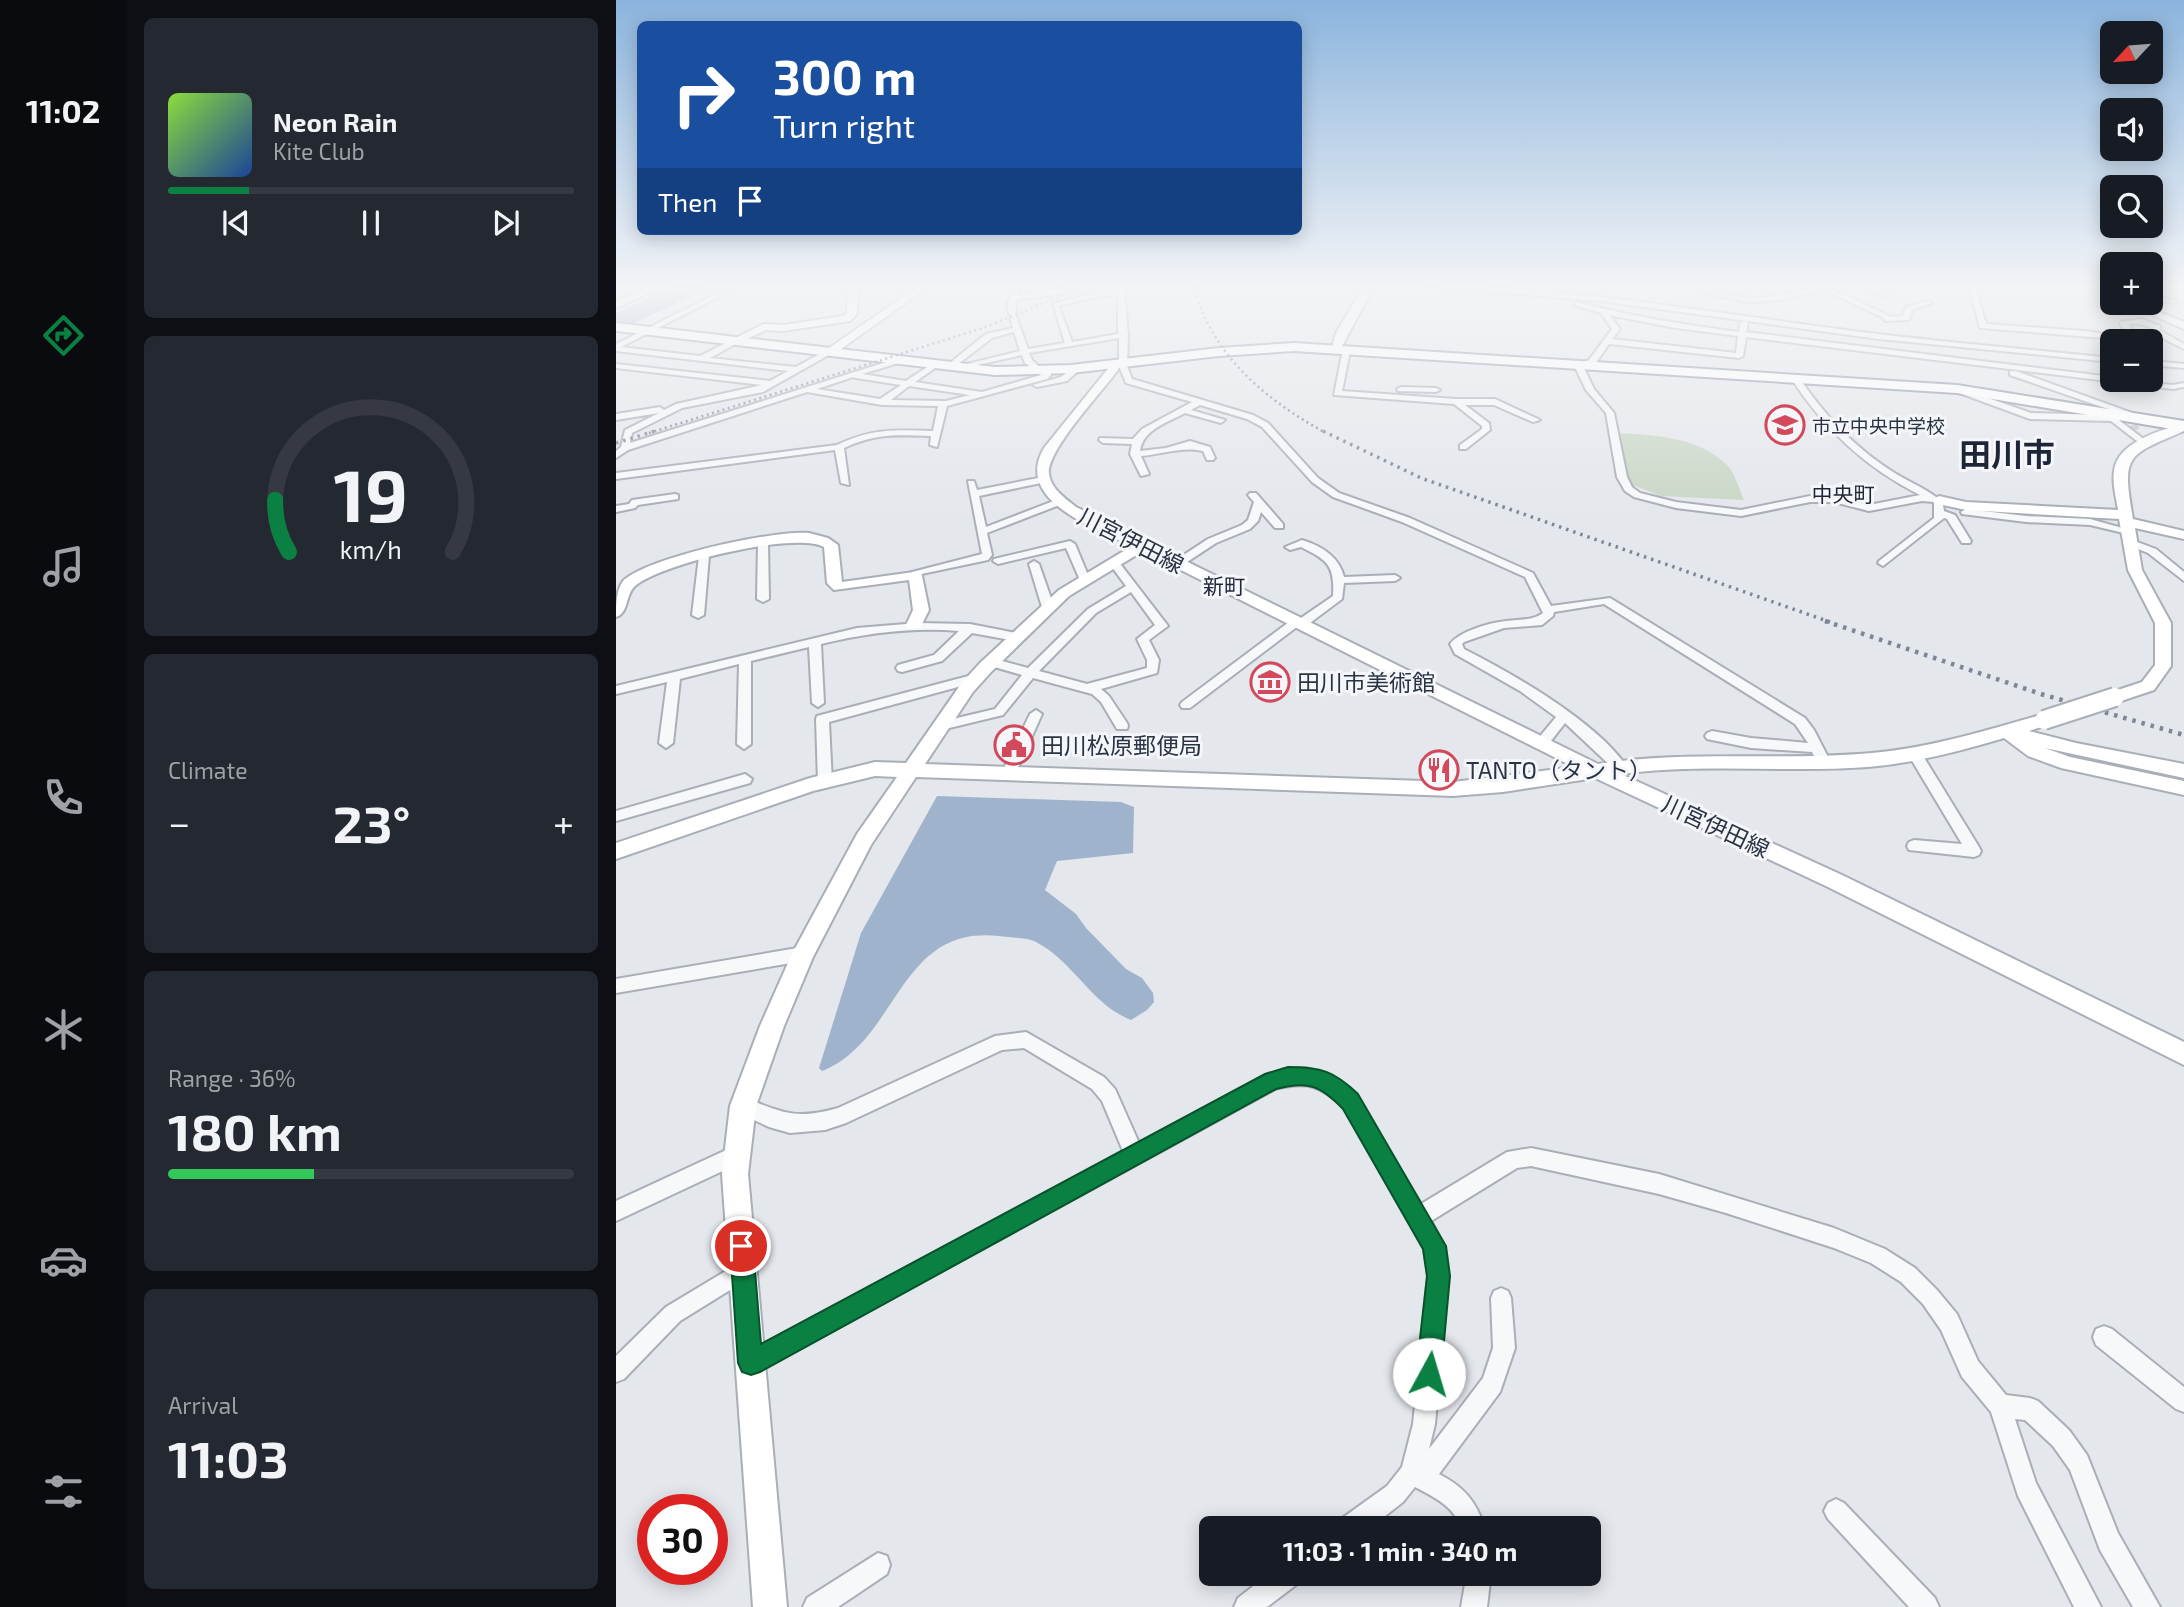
<!DOCTYPE html>
<meta charset="utf-8">
<style>
body{margin:0;font-family:"Exo 2","Noto Sans JP",sans-serif;background:#242831;color:#f1f3f6;height:100vh;display:flex;flex-direction:column;font-size:26px;white-space:nowrap}
*{box-sizing:border-box;margin:0}
p{font-size:23px;color:#9ea1a6}
.icon{flex:none;width:38px;height:38px;fill:none;stroke:currentColor;stroke-width:2;stroke-linecap:round;stroke-linejoin:round}
.map{position:relative;flex:1;overflow:hidden}
.panel{display:flex;flex-direction:column;gap:18px;padding:18px;background:#0d0f14;width:490px}
.panel>*{flex:none}
.banner{position:absolute;left:21px;top:21px;width:665px;height:214px;border-radius:10px;box-shadow:0 4px 18px #0003;background:#1a4fa0;color:#fff;overflow:hidden}
.needle{width:46px;rotate:244deg}
.tools{position:absolute;left:1484px;top:21px;display:grid;gap:14px}
.tools a{display:grid;place-items:center;width:63px;height:63px;border-radius:10px;background:#171b24;box-shadow:0 4px 18px #0003;font-size:35px}
.speed{position:absolute;left:21px;top:1494px;display:flex;gap:14px;font-size:35px;font-weight:700;text-align:center}
.speed>*{display:grid;place-content:center;width:91px;height:91px;border-radius:50%;background:#171b24;box-shadow:0 4px 18px #0003;line-height:1}
.speed .limit{border:10px solid #d22;background:#fff;color:#111}
.pin{position:absolute;display:grid;place-items:center;width:60px;height:60px;color:#fff;margin:-30px;border:4px solid #fff;border-radius:50%;box-shadow:0 2px 7px #0007}
.me{position:absolute;width:77px;margin:-38px;rotate:6deg;stroke-linejoin:round;filter:drop-shadow(0 0 5px #0008)}
.turn{display:flex;align-items:center;gap:24px;height:147px;padding:0 21px;font-size:32px}
.turn .icon{width:91px;height:91px;stroke-width:2.5}
.turn b{display:block;font-size:49px;line-height:60px}
.then{display:flex;align-items:center;height:66px;padding:0 21px;background:#0003;gap:14px;font-size:26px}
.big{font-size:52px;font-weight:700;line-height:1.1}
.panel .widget{flex:1;display:flex;flex-direction:column;justify-content:center;gap:10px;min-width:0;padding:0 24px;border-radius:10px;background:#242831}
.panel .dial{align-items:center;gap:0}
.dial svg{height:182px;overflow:visible;fill:none;stroke:#363941;stroke-width:7;stroke-linecap:round;text-anchor:middle}
.dial text{fill:#f1f3f6;stroke:none}
.song{display:flex;align-items:center;gap:21px}
.cover{width:84px;height:84px;border-radius:10px;background:linear-gradient(135deg,hsl(90 70% 55%),hsl(220 70% 35%))}
.played{height:7px;border-radius:4px;background:linear-gradient(90deg,#0b8043 20%,#363941 20%)}
.keys{display:flex;justify-content:space-around;direction:ltr}
.heat{display:flex;justify-content:space-between;align-items:center;font-size:38px;direction:ltr}
.charge{height:10px;border-radius:5px;background:linear-gradient(90deg,#34c759 36%,#363941 0)}
.trip{position:absolute;left:583px;top:1516px;width:402px;height:70px;border-radius:10px;background:#171b24;box-shadow:0 4px 18px #0003;font-weight:700;line-height:70px;text-align:center}
main{display:flex;flex:1;min-height:0}
.menu{display:flex;flex-direction:column;width:126px;justify-content:space-around;align-items:center;background:#090b0e;color:#9ea1a6}
.menu .icon{width:49px;height:49px}
.menu .selected{color:#0b8043}
.menu b{font-size:32px;color:#f1f3f6}
.map>svg:first-child{display:block}
</style>
<main>
<nav class="menu">
<b>11:02</b>
<svg class="icon selected" aria-label="directions" viewBox="0 0 24 24"><path d="M12 3l9 9-9 9-9-9zM9 14v-3h6M13 9l2 2-2 2"/></svg>
<svg class="icon" aria-label="music" viewBox="0 0 24 24"><path d="M9 18V5l10-2v13"/><circle cx="6" cy="18" r="3"/><circle cx="16" cy="16" r="3"/></svg>
<svg class="icon" aria-label="phone" viewBox="0 0 24 24"><path d="M5 4h4l2 5-3 2q2 4 5 5l2-3 5 2v4C11 20 4 13 5 4z"/></svg>
<svg class="icon" aria-label="climate" viewBox="0 0 24 24"><path d="M12 3v18M4 7l16 10M4 17L20 7"/></svg>
<svg class="icon" aria-label="car" viewBox="0 0 24 24"><path d="M5 17H2v-5l4-1 3-4h7l3 4 3 1v5h-3M9 17h6M6 11h13"/><circle cx="7" cy="17" r="2"/><circle cx="17" cy="17" r="2"/></svg>
<svg class="icon" aria-label="filters" viewBox="0 0 24 24"><path d="M4 7h16M4 17h16"/><circle cx="9" cy="7" r="2"/><circle cx="15" cy="17" r="2"/></svg>
</nav>
<section class="panel">
<div class="widget">
<div class="song"><i class="cover"></i><div><b>Neon Rain</b><p>Kite Club</p></div></div>
<div class="played"></div>
<div class="keys"><svg class="icon" aria-label="previous" viewBox="0 0 24 24"><path d="M18 5L8 12l10 7zM5 5v14"/></svg><svg class="icon" aria-label="pause" viewBox="0 0 24 24"><path d="M8 5v14M16 5v14"/></svg><svg class="icon" aria-label="next" viewBox="0 0 24 24"><path d="M6 5l10 7-10 7zM19 5v14"/></svg></div>
</div>
<div class="widget dial"><svg viewBox="0 0 100 80">
<path d="M14 69A42 42 0 1 1 86 69"/>
<path d="M14 69A42 42 0 0 1 8 46" stroke="#0b8043"/>
<text x="50" y="56" font-size="32" font-weight="700">19</text>
<text x="50" y="72" font-size="11">km/h</text>
</svg></div>
<div class="widget"><p>Climate</p>
<div class="heat"><a>−</a><b class="big">23°</b><a>+</a></div>
</div>
<div class="widget"><p>Range · 36%</p><b class="big">180 km</b><div class="charge"></div></div>
<div class="widget"><p>Arrival</p><b class="big">11:03</b></div>
</section>
<div class="map">
<svg width="1568" height="1607" viewBox="0 0 1568 1607">
<rect width="100%" height="100%" fill="#e4e7ec"/>
<path fill="#c9d6c5" d="M1001,433C1038,435 1083,437 1111,465C1119,473 1123,489 1128,500L1045,496L1012,483Z"/>
<g fill="#9fb4cc">
<polygon points="60,286 96,286 0,332 0,313"/>
<path d="M321,796L505,802L518,807L517,853L441,861L429,890L460,914L470,928L510,969L526,978L537,993L538,1002L531,1010L515,1020C476,1005 457,961 420,942C411,937 394,938 383,936C282,924 283,1041 206,1071L203,1068L245,933Z"/>
</g>
<g fill="none" stroke-linecap="round" stroke-linejoin="round">
<polyline stroke="#bfc3cb" stroke-width="8" stroke-dasharray="8 3.5" stroke-linecap="butt" points="1515,414 1519,430"/>
<g stroke="#a9aeb7" stroke-width="4">
<g id="street">
<path d="M116,286H124L5,347L84,356L120,338H123V342L94,358L180,367L211,350L218,352L147,392L66,408L16,433L14,443L283,358H286V362L246,374L290,381L319,362H322V366L299,382L366,392L425,375L409,363L406,355L343,369L339,367L404,351L398,332L376,338L337,368L330,366L370,334L397,328L391,305L399,286H405L402,295L462,286L443,294L400,300V316L412,349L449,343L437,304L478,293L502,291V286H508L512,335L511,366L516,379L637,415L652,423L702,478L723,493L794,518L917,573L935,606L994,598L1189,718L1198,730L1214,761L1207,766L1202,764L1196,752L1135,748L1091,739L1089,736L1091,733L1096,731L1135,738L1192,743L1179,724L988,604L938,612L937,616L926,625L888,628L848,642L846,644L848,649C897,674 980,721 1011,767L1004,772L999,770L949,723L931,746H921L919,743L921,740L940,717L904,691L839,654L834,644C844,631 873,623 890,621C903,619 916,621 927,613L909,577L786,522L717,497L696,482L646,427L631,419L584,405L575,410L609,420L605,423L569,413C551,423 527,429 524,451L550,448L574,441L594,447L599,458L597,460H591L587,451C570,446 545,454 525,456L533,474L525,476L514,454L516,444L487,443L483,440L484,438L517,439L526,429L576,402L510,383L503,366V338L413,353L416,360L429,372L435,371V375L431,379L331,406L321,447L314,445L315,436C280,435 261,433 228,448L233,485L225,483L219,450L0,479V473L221,445C257,428 278,430 317,431L322,406L266,405L191,392L12,450L0,458V451L5,447L9,430L43,413L0,420V414L44,407L48,410L60,404L146,385L0,368V364L154,381L172,371L0,351V344ZM502,295V334L456,342L443,306L478,297ZM237,377L240,378L285,385L264,399L201,389ZM293,386L354,395L330,401L275,400Z"/>
<path d="M808,286C944,286 1080,310 1215,328C1308,341 1402,348 1496,358V362L1263,339L985,301Z"/>
<path d="M1078,286C1092,286 1103,294 1117,296C1132,299 1148,298 1163,296L1145,286H1154L1171,294L1204,286H1222L1216,289L1275,317L1287,316L1290,307L1312,301L1316,303L1296,310L1293,320L1270,321L1266,317L1209,290L1166,300L1134,302L1098,295Z"/>
<polygon points="1243,286 1252,286 1272,296 1267,297"/>
<path d="M1353,286H1359L1370,324L1469,331L1515,338L1504,324L1505,322L1525,319L1544,326L1543,330L1568,344V349L1536,333L1537,329C1529,324 1521,323 1512,324L1525,341L1364,328Z"/>
<polygon points="1496,286 1496,288 1481,291 1478,289"/>
<polygon points="1535,296 1561,301 1558,303 1535,300"/>
<path d="M960,302C1014,316 1068,325 1123,332L1124,323L1128,321L1132,323L1130,332L1496,377V380L1557,385L1568,383V387L1557,389L1130,337L1127,356L1123,358L993,344L979,364L967,366L978,389L998,413L1011,477L1016,487L1024,493L1060,502L1125,510L1194,496H1218L1253,505L1304,495C1250,468 1208,429 1175,378L1182,376C1208,415 1238,447 1277,472C1291,481 1307,487 1320,497L1326,498L1328,511L1339,515L1355,541L1354,543H1346L1331,519L1328,518L1267,566L1262,563L1263,561L1318,518V502L1306,501L1253,511L1218,502H1194L1125,516L1060,508L1018,497L1009,491L1001,477L990,413L970,390L958,365L973,360L996,329L985,313L958,305ZM993,315L1060,328L1122,336L1120,353L996,339L1004,329Z"/>
<polygon points="727,349 734,351 726,391 840,399 879,399 924,420 917,422 878,405 849,405 873,423 874,430 850,449 844,449 844,445 866,429 866,426 838,404 718,395"/>
<polygon points="1535,361 1568,364 1568,368 1535,365"/>
<polygon points="455,369 462,371 451,381 421,387 417,385 445,377"/>
<polygon points="1394,371 1400,371 1519,414 1512,416 1394,375"/>
<polygon points="785,387 820,388 824,390 820,392 782,391 781,389"/>
<polygon points="1341,387 1415,413 1490,415 1490,411 1496,411 1504,421 1533,443 1526,445 1495,421 1414,419 1338,391 1337,389"/>
<polygon points="427,477 430,478 430,482 363,496 370,527 440,500 446,500 446,504 371,533 376,555 372,560 296,576 296,572 366,554 352,481 358,481 361,490"/>
<polygon points="634,493 640,493 667,524 667,528 659,528 645,512 642,521 634,529 600,543 565,566 557,566 557,562 592,539 626,525 632,520 638,502 632,495"/>
<polygon points="59,494 62,495 62,499 22,505 19,508 0,512 0,506 13,504 16,500"/>
<polygon points="1350,509 1410,516 1474,519 1517,531 1512,534 1474,525 1410,522 1346,514 1345,512"/>
<polygon points="147,540 152,543 153,599 147,602 141,599 142,543"/>
<path d="M686,540C705,546 723,556 728,577L779,575L784,578L779,581L728,583L726,599L690,626H682L574,708H566L564,705L566,702L677,619L685,618L717,596C719,565 711,560 685,547L674,550L669,547Z"/>
<polygon points="1516,540 1540,549 1568,572 1568,581 1532,553 1512,545 1511,543"/>
<polygon points="454,541 459,544 474,580 473,582 469,583 464,580 450,548 382,564 377,561 378,559"/>
<polygon points="88,553 93,556 88,615 82,618 76,615 83,556"/>
<path d="M498,560L502,561L552,626L533,640L543,660L541,673L485,689L493,696L511,723L512,726L511,729H501L485,702L476,694L417,678L387,715L325,730L320,729L319,726L320,723L379,709L406,675L371,665L369,662L371,659L375,658L412,668L472,609L510,586L493,563ZM515,592L539,625L521,639L531,660V668L471,684L423,671L480,613Z"/>
<polygon points="418,561 423,564 438,607 436,609 428,609 426,607 413,564"/>
<path d="M302,623L354,624L400,633L406,637L400,641L356,633L326,661L286,672L282,671L280,668L282,665L318,655L343,631C296,627 251,633 205,644L208,703L202,707L196,703L193,647L135,661V744L128,749L121,744L123,664L64,679L57,743L50,748L43,743L51,682L0,694V686L241,628Z"/>
<polygon points="360,674 366,678 364,681 213,722 216,782 214,786 204,786 202,782 200,719 201,716"/>
<polygon points="420,710 426,714 400,772 393,777 388,776 386,772 414,714"/>
<polygon points="1299,749 1304,751 1363,847 1365,851 1363,855 1358,857 1293,850 1291,846 1293,842 1298,840 1346,844 1292,754"/>
<polygon points="129,774 136,779 134,783 0,821 0,811"/>
<polygon points="187,947 193,949 195,954 193,959 187,961 0,993 0,979"/>
<path d="M410,1032L488,1077L499,1089L523,1143L650,1075L669,1069L690,1068L714,1075L731,1086L740,1095L805,1204L891,1152L915,1148L1043,1174L1218,1228L1269,1249L1299,1268L1321,1290L1341,1314L1362,1361L1390,1395L1414,1398L1422,1401L1453,1430L1471,1455L1502,1533L1544,1607H1517L1484,1550L1454,1470L1437,1446L1409,1420L1399,1419L1420,1483L1485,1607H1458L1402,1496L1375,1412L1346,1377L1325,1330L1307,1304L1285,1282L1255,1263L1218,1248L1110,1213L1043,1194L915,1166L901,1168L815,1221L828,1246L832,1276L819,1424L813,1449L867,1378L877,1348L875,1298L878,1291L885,1288L892,1291L895,1298L899,1348L884,1392L823,1474C848,1487 860,1501 869,1528H845C838,1506 818,1497 799,1487L787,1502L754,1528H722L725,1519L771,1486L786,1467L797,1424L812,1276L808,1249L728,1107C704,1085 691,1081 659,1089L143,1371L135,1374L127,1371L124,1363L127,1355L507,1151L486,1101L476,1089L408,1048L386,1050L230,1123L209,1130L174,1133L153,1127L121,1112L118,1106L121,1100L127,1097C167,1113 179,1120 222,1108L379,1036Z"/>
<polygon points="121,1145 128,1147 130,1154 128,1161 0,1221 0,1201"/>
<polygon points="128,1260 135,1263 138,1270 135,1277 64,1321 8,1379 0,1382 0,1356 50,1307"/>
<polygon points="1488,1326 1496,1329 1568,1387 1568,1412 1560,1409 1480,1345 1477,1337 1480,1329"/>
<polygon points="1220,1499 1228,1503 1319,1598 1323,1607 1293,1607 1212,1519 1208,1511 1212,1503"/>
<polygon points="262,1553 271,1556 274,1565 271,1574 222,1607 187,1607 191,1598"/>
<polygon points="654,1573 687,1573 684,1582 651,1607 618,1607 622,1598"/>
<polygon points="851,1573 875,1573 871,1607 845,1607"/>
</g>
</g>
<g stroke="#a9aeb7" stroke-width="4">
<g id="secondary">
<polygon points="35,286 48,286 0,308 0,301"/>
<polygon points="232,286 242,286 241,314 234,321 167,331 150,330 124,342 115,340 148,324 167,325 227,316 231,313"/>
<polygon points="748,286 758,286 724,350 715,352 720,333"/>
<polygon points="1470,286 1483,286 1496,292 1496,298"/>
<polygon points="1508,303 1521,303 1568,322 1568,329"/>
<path d="M495,365L504,367C489,389 430,450 433,474C435,489 449,498 460,507L982,764C1073,750 1164,761 1256,753C1315,748 1371,730 1428,714L1434,716L1437,720L1434,724L1413,731L1460,743L1568,764V778L1429,748L1454,757L1568,781V795L1445,768L1412,756L1388,738C1344,751 1299,763 1252,767C1170,773 1087,763 1005,774L1226,875L1568,1042V1065L1212,887L979,778L887,792L837,796L300,777L255,845L197,957L168,1026L140,1106L132,1174L171,1607H137L106,1174L114,1106L144,1026L176,954L241,834L281,777L259,776L197,791L0,859V843L194,778L259,762L290,763L345,684L364,663L443,590L516,546C480,528 397,501 428,448ZM527,551L958,767L837,782L309,764L357,692L376,671L453,596Z"/>
<path d="M1568,423V431C1509,456 1506,455 1517,519L1568,531V539L1519,528L1526,570L1555,623V666L1538,690L1499,703L1490,697L1493,693L1526,682L1539,665V623L1512,570L1503,519L1350,510L1318,503L1316,500L1323,496L1350,502L1502,510C1500,496 1495,481 1499,466C1506,441 1546,430 1568,423Z"/>
<path d="M193,533L212,538L222,545L226,582L305,571L313,610L304,628H292L290,625L297,610L293,580L218,590L211,583L208,547C178,531 45,564 19,586C9,595 13,613 0,617C0,604 0,591 7,581C32,557 158,530 193,533Z"/>
</g>
</g>
<g stroke="#a3abb8" stroke-width="3">
<polygon id="primary" points="302,286 314,286 218,354 210,354 210,350"/>
</g>
<g stroke="#8b94a3" stroke-width="4">
<polygon id="highway" points="0,323 379,367 455,365 603,348 678,343 1341,385 1568,421 1568,431 1341,393 678,351 603,356 455,373 379,375 0,331"/>
</g>
<use href="#street" fill="#f7f8fa" fill-rule="evenodd"/>
<use href="#secondary" fill="#fff" fill-rule="evenodd"/>
<use href="#primary" fill="#fff" fill-rule="evenodd"/>
<use href="#highway" fill="#fff" fill-rule="evenodd"/>
<g stroke="#7d8696" stroke-width="2.5" stroke-dasharray="2 3.5" stroke-linecap="butt">
<path d="M577,286C597,356 648,399 710,433"/>
<polyline points="33,433 364,329 470,286"/>
</g>
<g stroke="#7d8696" stroke-width="3.5" stroke-dasharray="2.5 5" stroke-linecap="butt">
<polyline points="707,431 805,478 1214,622"/>
<polyline points="0,443 39,431"/>
</g>
<polyline stroke="#7d8696" stroke-width="4.5" stroke-dasharray="3.5 6" stroke-linecap="butt" points="1209,621 1425,694 1568,735"/>
<g stroke="#a9aeb7" stroke-width="22" stroke-linecap="butt">
<polyline id="secondary-bridge" points="1428,720 1499,697"/>
</g>
<use href="#secondary-bridge" stroke="#fff" stroke-width="18"/>
</g>
<linearGradient id="sky" x2="0" y2="1"><stop stop-color="#8bb4dd"/><stop offset="0.56" stop-color="#f3f4f6"/><stop offset="1" stop-color="#f3f4f6" stop-opacity="0"/></linearGradient>
<rect width="1568" height="511" fill="url(#sky)"/>
<path fill="#0b8043" stroke="#07532c" stroke-width="2" d="M672,1067C705,1067 718,1071 742,1094L830,1246L834,1276L825,1374L822,1383L813,1387L804,1383L800,1374L811,1276L807,1249L727,1109C705,1086 692,1080 660,1089L144,1372L135,1375L126,1372L122,1363L114,1246L117,1238L125,1235L134,1238L137,1246L145,1344L649,1074Z"/>
<defs>
<g id="school-ring" transform="scale(2.0125)"><circle r="9.5" fill="#f4f6f9" stroke="#d1495b" stroke-width="1.5"/><path d="M0-5L7-2L0 1L-7-2ZM-4 1L0 2.5L4 1V4Q0 6-4 4Z" fill="#d1495b"/></g>
<g id="museum-ring" transform="scale(2.0125)"><circle r="9.5" fill="#f4f6f9" stroke="#d1495b" stroke-width="1.5"/><path d="M0-6L6-3V-2H-6V-3ZM-5-1h2V3h-2ZM-1-1h2V3h-2ZM3-1h2V3H3ZM-6 4H6V6H-6Z" fill="#d1495b"/></g>
<g id="civic-ring" transform="scale(2.0125)"><circle r="9.5" fill="#f4f6f9" stroke="#d1495b" stroke-width="1.5"/><path d="M-.6-6.5H3V-4.5H.6V-3L4-1V1h2V6H-6V1h2V-1L-.6-3ZM-1.2 2.5V6h2.4V2.5Z" fill="#d1495b"/></g>
<g id="restaurant-ring" transform="scale(2.0125)"><circle r="9.5" fill="#f4f6f9" stroke="#d1495b" stroke-width="1.5"/><path d="M-5-6h1v4h1v-4h1v4h1v-4h1v5L-1.5 .5V6h-2V.5L-5-1ZM5-6V6H3V1.5H1.5Q1.5-4 5-6Z" fill="#d1495b"/></g>
</defs>
<g fill-rule="evenodd">
<use href="#school-ring" x="1169" y="425"/>
<use href="#museum-ring" x="654" y="682"/>
<use href="#civic-ring" x="398" y="745"/>
<use href="#restaurant-ring" x="823" y="770"/>
</g>
<g text-anchor="middle" dominant-baseline="central" stroke-width="6" stroke-linejoin="round" paint-order="stroke">
<g font-size="19" fill="#2b3445" stroke="#f4f6f9" text-anchor="start">
<text x="1196" y="425">市立中央中学校</text>
</g>
<g font-size="21" fill="#1d2536" stroke="#f4f6f9">
<text x="1227" y="493">中央町</text>
<text x="608" y="585">新町</text>
</g>
<g font-size="23" fill="#2b3445" stroke="#f4f6f9">
<text transform="translate(515 540) rotate(27)">川宮伊田線</text>
<text transform="translate(1100 826) rotate(25)">川宮伊田線</text>
</g>
<g font-size="23" fill="#2b3445" stroke="#f4f6f9" text-anchor="start">
<text x="681" y="682">田川市美術館</text>
<text x="425" y="745">田川松原郵便局</text>
<text x="850" y="770">TANTO（タント）</text>
</g>
<g font-size="32" font-weight="bold" fill="#1d2536" stroke="#f4f6f9">
<text x="1391" y="453">田川市</text>
</g>
</g>
</svg>
<div class="tools">
<a><svg class="needle" viewBox="-14 -14 28 28"><path d="M0-13l5 13h-10z" fill="#e53935"/><path d="M0 13l5-13h-10z" fill="#9ea1a6"/></svg></a>
<a><svg class="icon" aria-label="sound" viewBox="0 0 24 24"><path d="M4 9h4l5-4v14l-5-4H4zM17 9q2 3 0 6"/></svg></a>
<a><svg class="icon" aria-label="search" viewBox="0 0 24 24"><circle cx="10" cy="10" r="6"/><path d="M15 15l6 6"/></svg></a>
<a>+</a>
<a>−</a>
</div>
<div class="speed"><div class="limit">30</div></div>
<div class="pin" style="left:125px;top:1246px;background:#d93025"><svg class="icon" aria-label="arrive" viewBox="0 0 24 24"><path d="M6 21V4h12l-3 4 3 4H6"/></svg></div>
<svg class="me" style="left:813px;top:1374px" viewBox="-20 -20 40 40"><circle r="19" fill="#fff"/><path d="M0-13L10 11 0 6-10 11z" fill="#0b8043"/></svg>
<div class="trip">11:03 · 1 min · 340 m</div>
<div class="banner">
<div class="turn"><svg class="icon" aria-label="right" viewBox="0 0 24 24"><path d="M7 20v-9h11M14 6l5 5-5 5"/></svg><div><b>300 m</b>Turn right</div></div>
<div class="then">Then<svg class="icon" aria-label="arrive" viewBox="0 0 24 24"><path d="M6 21V4h12l-3 4 3 4H6"/></svg></div>
</div>
</div>
</main>
